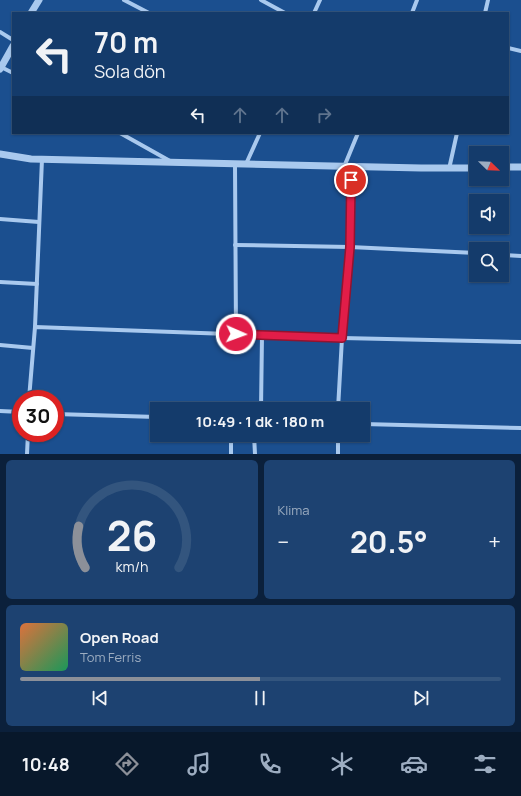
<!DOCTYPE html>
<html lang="tr">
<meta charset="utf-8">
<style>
body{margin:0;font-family:Manrope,sans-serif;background:#1d4271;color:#f1f3f6;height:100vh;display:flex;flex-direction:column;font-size:15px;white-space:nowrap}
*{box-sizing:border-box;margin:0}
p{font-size:13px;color:#9dadc1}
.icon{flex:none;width:22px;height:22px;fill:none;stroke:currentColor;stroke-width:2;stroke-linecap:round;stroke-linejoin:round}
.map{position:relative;height:454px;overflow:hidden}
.side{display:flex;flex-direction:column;gap:6px;padding:6px;background:#0b203b;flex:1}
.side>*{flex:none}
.banner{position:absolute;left:12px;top:12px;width:497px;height:122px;border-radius:0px;box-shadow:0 1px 3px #0004,0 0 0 1px #33557e;background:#143b6b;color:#f1f3f6;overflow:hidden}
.needle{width:26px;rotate:113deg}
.controls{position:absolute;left:469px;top:146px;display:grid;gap:8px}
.controls a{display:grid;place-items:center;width:40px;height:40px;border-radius:0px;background:#143b6b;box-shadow:0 1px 3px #0004,0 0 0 1px #33557e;font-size:20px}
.speed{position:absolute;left:12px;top:390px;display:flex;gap:8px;font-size:20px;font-weight:700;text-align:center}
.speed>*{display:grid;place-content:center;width:52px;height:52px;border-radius:50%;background:#143b6b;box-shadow:0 1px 3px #0004,0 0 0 1px #33557e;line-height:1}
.speed .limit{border:6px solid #d22;background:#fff;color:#111}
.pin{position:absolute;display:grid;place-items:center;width:34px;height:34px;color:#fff;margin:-17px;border:2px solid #fff;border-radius:50%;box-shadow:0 1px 4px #0007}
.me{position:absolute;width:44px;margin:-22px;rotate:92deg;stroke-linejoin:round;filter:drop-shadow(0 0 3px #0008)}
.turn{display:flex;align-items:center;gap:14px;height:84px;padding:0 16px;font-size:18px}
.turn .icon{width:52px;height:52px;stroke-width:2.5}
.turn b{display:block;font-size:28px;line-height:34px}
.lanes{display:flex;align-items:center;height:38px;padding:0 16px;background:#0003;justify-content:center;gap:20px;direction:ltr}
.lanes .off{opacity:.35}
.big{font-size:30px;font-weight:700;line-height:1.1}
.side .card{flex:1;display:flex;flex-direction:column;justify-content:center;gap:6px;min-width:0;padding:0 14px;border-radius:6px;background:#1d4271}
.side .dial{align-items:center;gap:0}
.dial svg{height:104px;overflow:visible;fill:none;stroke:#33557e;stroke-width:7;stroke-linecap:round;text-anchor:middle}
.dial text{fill:#f1f3f6;stroke:none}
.song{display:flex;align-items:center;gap:12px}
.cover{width:48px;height:48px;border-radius:6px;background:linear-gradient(135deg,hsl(20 70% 55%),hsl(150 70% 35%))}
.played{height:4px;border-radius:2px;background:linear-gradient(90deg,#8c9099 50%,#33557e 50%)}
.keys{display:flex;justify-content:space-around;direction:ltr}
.heat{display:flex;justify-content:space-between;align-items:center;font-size:22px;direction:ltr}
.side .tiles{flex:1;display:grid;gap:6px;grid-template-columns:1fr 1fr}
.card:last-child{grid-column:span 2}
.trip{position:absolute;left:150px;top:402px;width:220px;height:40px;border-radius:0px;background:#143b6b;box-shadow:0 1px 3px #0004,0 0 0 1px #33557e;font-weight:700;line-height:40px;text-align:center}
.tab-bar{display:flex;height:64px;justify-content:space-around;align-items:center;background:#08182b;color:#9dadc1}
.tab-bar .icon{width:28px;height:28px}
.tab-bar .selected{color:#8c9099}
.tab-bar b{font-size:18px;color:#f1f3f6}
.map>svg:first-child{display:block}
</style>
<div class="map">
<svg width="521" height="454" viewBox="0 0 521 454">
<rect width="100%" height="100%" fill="#1b4f8f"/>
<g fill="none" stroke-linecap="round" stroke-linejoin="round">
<g stroke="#a9c9ee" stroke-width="4">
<polyline points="124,0 149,13"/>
<polyline points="261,0 285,13"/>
<polyline points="314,13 320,0"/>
<polyline points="412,13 417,0"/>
<polyline points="485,13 488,0"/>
<polyline points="0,32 13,40"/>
<polyline points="508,48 521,51"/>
<polyline points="1,67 13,73"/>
<polyline points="120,133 170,161"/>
<polyline points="235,164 236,334"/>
<polyline points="246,164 260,133"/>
<polyline points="344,167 358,133"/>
<polyline points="449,169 457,133"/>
<polyline points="0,219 39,222"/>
<polyline points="235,245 350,247 476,253"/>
<polyline points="502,255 521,256"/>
<polyline points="0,282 37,284"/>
<polyline points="35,327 42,159"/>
<polyline points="0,345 33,348"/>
<polyline points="29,399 35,327 342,338 521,342"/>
<polyline points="261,409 262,335"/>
<polyline points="338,409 342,338 350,247 352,167"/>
<polyline points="0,411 21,412"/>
<polyline points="55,414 157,417"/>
<polyline points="363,424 521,428"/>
<polyline points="231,435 231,454"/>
<polyline points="254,435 255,454"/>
<polyline points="338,435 338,454"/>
<polyline points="27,454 28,433"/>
</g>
<g stroke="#a9c9ee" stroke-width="7">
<polyline points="31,13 39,0"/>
<polyline points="0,69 13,46"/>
<polyline points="0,154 31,159 421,168 476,168"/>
<polyline points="502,167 521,167"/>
</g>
</g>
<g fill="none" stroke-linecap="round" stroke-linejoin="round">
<g stroke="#92132f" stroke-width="10">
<polyline id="route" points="236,334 342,338 350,247 351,180"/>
</g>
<use href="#route" stroke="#e11d48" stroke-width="7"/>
</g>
</svg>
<div class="controls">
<a><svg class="needle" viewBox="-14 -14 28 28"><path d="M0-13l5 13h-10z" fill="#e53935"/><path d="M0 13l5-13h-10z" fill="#9dadc1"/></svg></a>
<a><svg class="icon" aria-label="sound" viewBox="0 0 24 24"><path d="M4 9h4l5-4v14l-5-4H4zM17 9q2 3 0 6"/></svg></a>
<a><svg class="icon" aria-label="search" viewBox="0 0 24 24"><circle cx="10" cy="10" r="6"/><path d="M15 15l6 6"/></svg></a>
</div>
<div class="speed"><div class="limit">30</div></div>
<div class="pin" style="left:351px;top:180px;background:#d93025"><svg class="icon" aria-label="arrive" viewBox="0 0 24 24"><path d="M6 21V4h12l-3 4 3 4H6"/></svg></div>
<svg class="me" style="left:236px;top:334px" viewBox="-20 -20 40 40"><circle r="17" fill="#e11d48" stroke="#fff" stroke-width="3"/><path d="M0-11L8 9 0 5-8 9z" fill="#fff"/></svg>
<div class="trip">10:49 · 1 dk · 180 m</div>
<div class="banner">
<div class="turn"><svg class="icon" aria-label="left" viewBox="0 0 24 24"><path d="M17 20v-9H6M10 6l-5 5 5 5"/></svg><div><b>70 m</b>Sola dön</div></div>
<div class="lanes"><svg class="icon" aria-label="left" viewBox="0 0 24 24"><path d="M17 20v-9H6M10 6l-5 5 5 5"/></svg><svg class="icon off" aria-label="ahead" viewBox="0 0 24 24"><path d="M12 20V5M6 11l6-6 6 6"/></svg><svg class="icon off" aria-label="ahead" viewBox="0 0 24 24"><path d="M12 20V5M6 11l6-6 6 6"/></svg><svg class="icon off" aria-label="right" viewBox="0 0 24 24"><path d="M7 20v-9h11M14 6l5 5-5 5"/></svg></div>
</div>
</div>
<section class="side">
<div class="tiles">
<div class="card dial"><svg viewBox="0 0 100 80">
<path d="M14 69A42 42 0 1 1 86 69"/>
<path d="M14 69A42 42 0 0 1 9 37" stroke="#8c9099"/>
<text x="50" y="56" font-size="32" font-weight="700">26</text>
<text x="50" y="72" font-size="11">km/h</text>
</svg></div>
<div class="card"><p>Klima</p>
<div class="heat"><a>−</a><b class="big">20.5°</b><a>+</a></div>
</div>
<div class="card">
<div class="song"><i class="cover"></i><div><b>Open Road</b><p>Tom Ferris</p></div></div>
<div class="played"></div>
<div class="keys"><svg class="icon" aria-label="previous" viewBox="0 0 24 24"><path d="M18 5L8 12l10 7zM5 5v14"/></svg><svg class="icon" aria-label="pause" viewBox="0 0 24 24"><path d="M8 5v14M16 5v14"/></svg><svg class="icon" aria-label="next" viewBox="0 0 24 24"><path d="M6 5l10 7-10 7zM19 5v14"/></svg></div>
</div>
</div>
</section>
<nav class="tab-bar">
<b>10:48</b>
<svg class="icon selected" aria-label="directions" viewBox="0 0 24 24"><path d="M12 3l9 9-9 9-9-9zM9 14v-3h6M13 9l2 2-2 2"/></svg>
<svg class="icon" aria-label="music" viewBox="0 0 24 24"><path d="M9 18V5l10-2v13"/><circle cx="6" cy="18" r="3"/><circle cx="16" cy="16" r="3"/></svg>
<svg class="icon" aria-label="phone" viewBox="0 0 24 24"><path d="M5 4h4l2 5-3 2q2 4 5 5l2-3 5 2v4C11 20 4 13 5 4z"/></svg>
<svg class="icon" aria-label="climate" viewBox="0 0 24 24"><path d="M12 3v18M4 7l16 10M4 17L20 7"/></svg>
<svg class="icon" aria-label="car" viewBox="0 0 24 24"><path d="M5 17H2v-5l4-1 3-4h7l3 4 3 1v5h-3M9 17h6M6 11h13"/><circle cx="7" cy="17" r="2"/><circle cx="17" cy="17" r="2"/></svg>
<svg class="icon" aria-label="filters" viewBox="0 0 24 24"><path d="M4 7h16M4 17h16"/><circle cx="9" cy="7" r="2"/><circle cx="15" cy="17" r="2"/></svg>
</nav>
